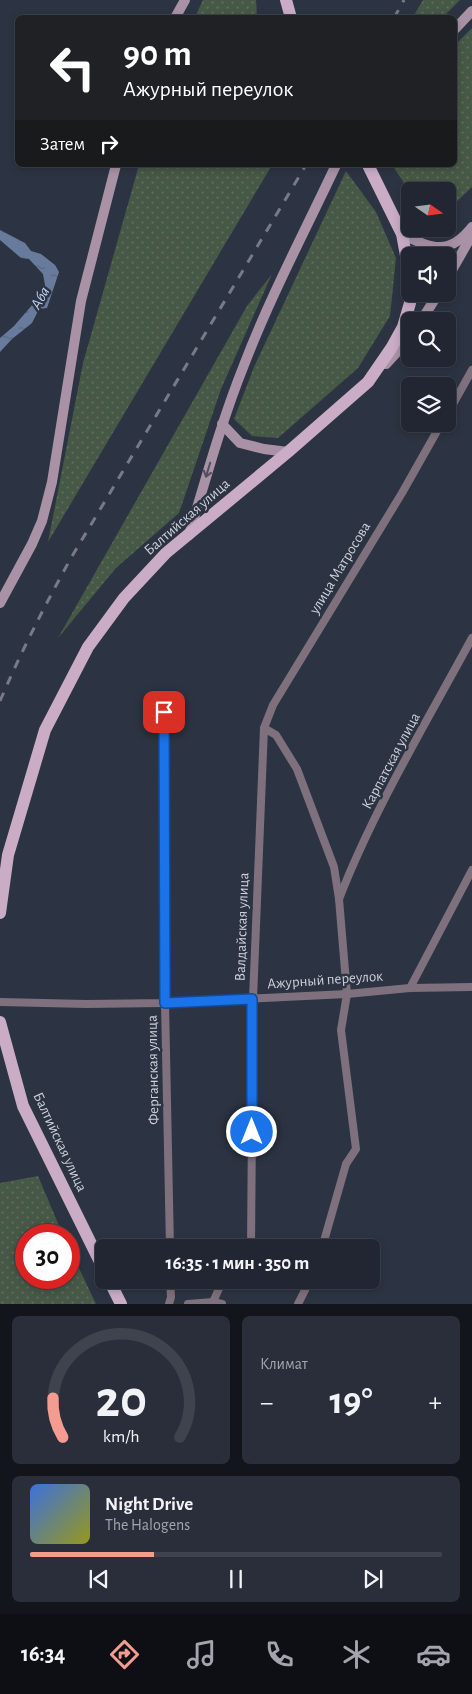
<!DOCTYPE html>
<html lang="ru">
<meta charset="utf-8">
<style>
body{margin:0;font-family:"Alegreya Sans",sans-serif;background:#292e3a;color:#f1f3f6;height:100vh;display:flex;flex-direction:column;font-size:19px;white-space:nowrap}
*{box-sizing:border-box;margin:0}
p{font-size:16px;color:#a2a5ac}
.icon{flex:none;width:28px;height:28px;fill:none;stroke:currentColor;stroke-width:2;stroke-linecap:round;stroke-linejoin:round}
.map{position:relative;height:1304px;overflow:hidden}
.panel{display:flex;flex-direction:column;gap:12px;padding:12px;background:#12151c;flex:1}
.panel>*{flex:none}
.guide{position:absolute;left:15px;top:15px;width:442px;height:152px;border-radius:8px;box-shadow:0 2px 8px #0003,0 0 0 1px #3e434d;background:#202124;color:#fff;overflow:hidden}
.needle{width:32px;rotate:104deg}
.controls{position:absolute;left:401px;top:182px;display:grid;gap:10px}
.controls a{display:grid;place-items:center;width:55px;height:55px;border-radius:8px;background:#212632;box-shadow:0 2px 8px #0003,0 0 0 1px #3e434d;font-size:25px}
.speed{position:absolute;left:15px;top:1224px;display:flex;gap:10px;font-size:25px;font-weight:700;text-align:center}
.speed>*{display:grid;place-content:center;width:65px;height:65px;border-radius:50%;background:#212632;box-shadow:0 2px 8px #0003,0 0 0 1px #3e434d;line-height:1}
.speed .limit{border:8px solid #d22;background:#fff;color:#111}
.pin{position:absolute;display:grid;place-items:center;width:42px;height:42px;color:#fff;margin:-21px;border-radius:10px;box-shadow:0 2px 8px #0006}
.me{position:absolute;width:55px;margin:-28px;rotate:0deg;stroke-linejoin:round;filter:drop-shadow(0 0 4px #0008)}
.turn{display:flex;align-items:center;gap:18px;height:105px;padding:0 25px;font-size:22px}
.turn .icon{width:65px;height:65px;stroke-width:2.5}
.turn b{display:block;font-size:35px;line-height:42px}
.then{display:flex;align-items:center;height:48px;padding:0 25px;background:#0003;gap:10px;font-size:19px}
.big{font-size:38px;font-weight:600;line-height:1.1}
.panel .card{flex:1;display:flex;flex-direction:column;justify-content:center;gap:8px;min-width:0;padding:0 18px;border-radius:8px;background:#292e3a}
.panel .dial{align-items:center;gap:0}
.dial svg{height:130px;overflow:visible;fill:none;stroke:#3e434d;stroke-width:7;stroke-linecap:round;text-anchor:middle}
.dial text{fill:#f1f3f6;stroke:none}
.song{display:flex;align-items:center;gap:15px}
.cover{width:60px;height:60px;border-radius:8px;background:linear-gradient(135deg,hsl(220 70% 55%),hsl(60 70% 35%))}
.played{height:5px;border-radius:2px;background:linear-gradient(90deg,#f59c91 30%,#3e434d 30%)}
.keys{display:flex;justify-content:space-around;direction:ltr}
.heat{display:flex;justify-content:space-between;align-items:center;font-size:28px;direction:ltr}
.panel .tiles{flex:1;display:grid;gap:12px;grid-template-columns:1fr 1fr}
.card:last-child{grid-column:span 2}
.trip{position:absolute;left:95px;top:1239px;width:285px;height:50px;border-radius:8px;background:#212632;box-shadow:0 2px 8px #0003,0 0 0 1px #3e434d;font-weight:600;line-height:50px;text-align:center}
.tab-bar{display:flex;height:80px;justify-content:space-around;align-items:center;background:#0d0f14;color:#a2a5ac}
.tab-bar .icon{width:35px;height:35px}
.tab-bar .current{color:#f59c91}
.tab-bar b{font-size:22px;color:#f1f3f6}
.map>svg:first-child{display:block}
</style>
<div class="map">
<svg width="472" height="1304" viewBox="0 0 472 1304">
<defs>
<pattern id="grass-dots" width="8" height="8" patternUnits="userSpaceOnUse" patternTransform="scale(1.25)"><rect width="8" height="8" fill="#465846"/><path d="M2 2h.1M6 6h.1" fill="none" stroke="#606f60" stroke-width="1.8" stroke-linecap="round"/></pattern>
<pattern id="water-ripples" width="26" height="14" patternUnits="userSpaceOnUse" patternTransform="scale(1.25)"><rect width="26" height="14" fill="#697b9d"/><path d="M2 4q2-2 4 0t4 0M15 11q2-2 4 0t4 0" fill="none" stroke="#5a667d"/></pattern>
</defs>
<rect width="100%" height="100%" fill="#2c3342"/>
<g fill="url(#grass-dots)">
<polygon points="203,0 256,0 257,17 195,17"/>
<polygon points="423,0 460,0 443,17 413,17"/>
<polygon points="472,28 472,187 448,210 448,191 410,192 392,165 455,165 455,45"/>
<polygon points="139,165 272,165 48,542 83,363"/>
<polygon points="346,171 376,212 396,258 390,316 358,368 278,438 252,436 234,419 254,367"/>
<polygon points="272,274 221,389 179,513 116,568 58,638 247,306"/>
<polygon points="38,1176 63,1235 26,1235 26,1278 69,1278 69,1247 96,1304 0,1304 0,1183"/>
</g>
<polygon fill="url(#water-ripples)" points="0,230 25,243 31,251 41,254 55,265 59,272 47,308 39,309 32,323 12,339 0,352 0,338 14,326 40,296 45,285 43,274 29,259 21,258 0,240"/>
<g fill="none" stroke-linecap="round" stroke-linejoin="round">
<g stroke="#7f707d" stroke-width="8">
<polyline points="448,413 472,370"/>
<polyline points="164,712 165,1003 170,1248"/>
<polyline points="264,728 276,735 297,769 334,867 339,899 347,994 341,1030 356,1149 346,1164 322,1248"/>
<path d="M339,899C374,809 426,723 472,638"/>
<polyline points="410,988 472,870"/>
<polyline points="0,1002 86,1004 165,1003 347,994 410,988 472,987"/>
<polyline points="251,1248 253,999 264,728 273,705 402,493 441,424"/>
<polyline points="213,1302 221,1284 226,1280"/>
<polyline points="169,1304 171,1297 170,1280"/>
<polyline points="188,1304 213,1302 222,1304"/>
<polyline points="298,1304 310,1280"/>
</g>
<g stroke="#a992a6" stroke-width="10">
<polyline points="175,18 185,0"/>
<polyline points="455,29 472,11"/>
<path d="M402,234C432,249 449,256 472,227"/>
<polyline points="448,277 472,235"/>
<polyline points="421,321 438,294"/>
<polyline points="386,364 410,338"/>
<polyline points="222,424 240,443 264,449 288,452"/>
<path d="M189,535C206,478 222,420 244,365C270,297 305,231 336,165"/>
<polyline points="0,603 32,544 42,521 52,482 81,301 116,165"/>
</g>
<g stroke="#caacc6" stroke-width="12">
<polyline points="286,0 291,18"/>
<polyline points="368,165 402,234 410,277"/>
<polyline points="0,913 8,855 45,730 88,647 124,598 166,553 288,452 368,382 392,347 403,327 410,303 410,294"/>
<polyline points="0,1022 23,1106 104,1270"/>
<polyline points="109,1280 121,1304"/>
</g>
<g stroke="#757b87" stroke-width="3" stroke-dasharray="9 9" stroke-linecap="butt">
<polyline points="394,18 404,0"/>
<path d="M0,701C21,652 45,605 71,558L306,165"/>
</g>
</g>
<defs><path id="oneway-shaft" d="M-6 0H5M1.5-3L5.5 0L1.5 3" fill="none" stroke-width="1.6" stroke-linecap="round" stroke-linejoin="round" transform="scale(1.25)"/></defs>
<use stroke="#525060" href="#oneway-shaft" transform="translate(208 470) rotate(107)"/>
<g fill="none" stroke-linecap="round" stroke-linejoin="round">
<g stroke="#114b97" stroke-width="12">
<polyline id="route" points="164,712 165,1003 252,999 252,1132"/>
</g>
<use href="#route" stroke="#1a73e8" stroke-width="9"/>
</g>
<g text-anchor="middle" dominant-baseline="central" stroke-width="5" stroke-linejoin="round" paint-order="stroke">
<g font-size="15" fill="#cdd1db" stroke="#2c3342">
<text transform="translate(187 517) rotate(-41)">Балтийская улица</text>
<text transform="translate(340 568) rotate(-59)">улица Матросова</text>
<text transform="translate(391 761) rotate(-62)">Карпатская улица</text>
<text transform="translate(242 927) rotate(-88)">Валдайская улица</text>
<text transform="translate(325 980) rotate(-4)">Ажурный переулок</text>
<text transform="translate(153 1070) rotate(-91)">Ферганская улица</text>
<text transform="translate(60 1142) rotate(65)">Балтийская улица</text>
</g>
<g font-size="16" font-style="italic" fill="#c1d3f6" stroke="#2c3342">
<text transform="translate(40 298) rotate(-60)">Аба</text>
</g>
</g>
</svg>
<div class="controls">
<a><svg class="needle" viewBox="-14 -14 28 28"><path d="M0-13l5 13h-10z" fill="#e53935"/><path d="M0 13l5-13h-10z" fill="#a2a5ac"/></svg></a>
<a><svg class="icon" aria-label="sound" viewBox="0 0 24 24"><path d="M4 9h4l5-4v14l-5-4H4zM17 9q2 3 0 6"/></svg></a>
<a><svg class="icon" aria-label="search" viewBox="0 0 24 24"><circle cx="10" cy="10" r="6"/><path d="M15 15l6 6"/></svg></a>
<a><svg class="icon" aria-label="layers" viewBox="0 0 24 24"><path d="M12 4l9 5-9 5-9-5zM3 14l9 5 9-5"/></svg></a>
</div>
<div class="speed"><div class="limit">30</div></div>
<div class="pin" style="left:164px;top:712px;background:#d93025"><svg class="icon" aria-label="arrive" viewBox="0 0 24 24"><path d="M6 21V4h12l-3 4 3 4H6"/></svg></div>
<svg class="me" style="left:252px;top:1132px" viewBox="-20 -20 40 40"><circle r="17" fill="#1a73e8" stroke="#fff" stroke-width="3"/><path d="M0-11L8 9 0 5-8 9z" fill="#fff"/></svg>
<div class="trip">16:35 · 1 мин · 350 m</div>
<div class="guide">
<div class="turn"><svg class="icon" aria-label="left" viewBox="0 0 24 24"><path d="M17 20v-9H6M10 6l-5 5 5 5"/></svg><div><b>90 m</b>Ажурный переулок</div></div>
<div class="then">Затем<svg class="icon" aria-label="right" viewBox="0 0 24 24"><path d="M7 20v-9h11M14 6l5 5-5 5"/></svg></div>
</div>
</div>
<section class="panel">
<div class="tiles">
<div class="card dial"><svg viewBox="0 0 100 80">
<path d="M14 69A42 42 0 1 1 86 69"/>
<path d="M14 69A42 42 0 0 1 8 45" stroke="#f59c91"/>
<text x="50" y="56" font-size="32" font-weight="700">20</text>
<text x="50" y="72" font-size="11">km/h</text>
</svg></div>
<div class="card"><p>Климат</p>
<div class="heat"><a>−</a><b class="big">19°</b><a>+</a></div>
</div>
<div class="card">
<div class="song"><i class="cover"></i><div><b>Night Drive</b><p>The Halogens</p></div></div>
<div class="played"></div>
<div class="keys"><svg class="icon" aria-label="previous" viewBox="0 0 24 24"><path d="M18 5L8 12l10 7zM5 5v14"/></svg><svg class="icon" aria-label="pause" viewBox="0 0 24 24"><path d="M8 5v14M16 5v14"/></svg><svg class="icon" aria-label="next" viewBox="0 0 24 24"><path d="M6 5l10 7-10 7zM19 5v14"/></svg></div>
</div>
</div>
</section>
<nav class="tab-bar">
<b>16:34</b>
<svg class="icon current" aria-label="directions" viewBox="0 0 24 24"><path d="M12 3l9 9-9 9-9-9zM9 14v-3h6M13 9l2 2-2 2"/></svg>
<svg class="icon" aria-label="music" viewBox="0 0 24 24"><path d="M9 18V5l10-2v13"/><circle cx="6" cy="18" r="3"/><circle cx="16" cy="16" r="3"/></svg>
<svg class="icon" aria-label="phone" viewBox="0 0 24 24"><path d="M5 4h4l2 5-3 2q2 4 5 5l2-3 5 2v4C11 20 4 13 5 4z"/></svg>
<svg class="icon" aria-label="climate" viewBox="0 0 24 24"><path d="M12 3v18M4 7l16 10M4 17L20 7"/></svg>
<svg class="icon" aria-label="car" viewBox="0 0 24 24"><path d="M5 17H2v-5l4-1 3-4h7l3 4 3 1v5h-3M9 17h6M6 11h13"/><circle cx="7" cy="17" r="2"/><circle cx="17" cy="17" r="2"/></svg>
</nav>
